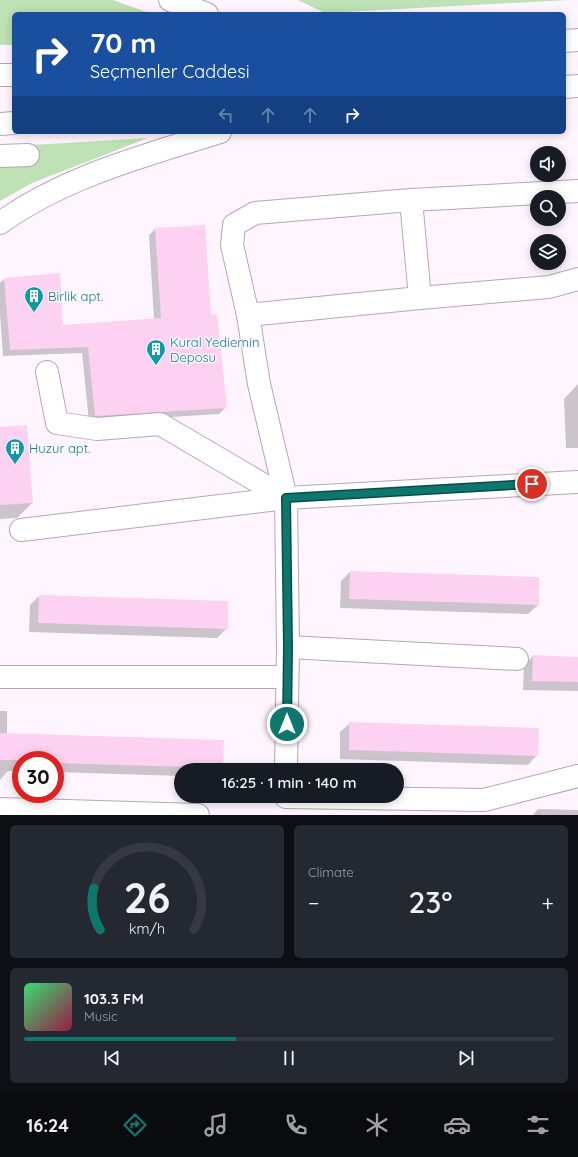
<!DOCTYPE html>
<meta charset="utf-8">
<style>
body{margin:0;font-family:Quicksand,sans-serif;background:#242831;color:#f1f3f6;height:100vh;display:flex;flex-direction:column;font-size:15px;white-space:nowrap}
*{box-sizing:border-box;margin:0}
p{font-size:13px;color:#9ea1a6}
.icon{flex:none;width:22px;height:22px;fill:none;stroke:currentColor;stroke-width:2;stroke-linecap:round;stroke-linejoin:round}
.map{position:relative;height:815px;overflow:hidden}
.details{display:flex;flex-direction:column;gap:10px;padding:10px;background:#0d0f14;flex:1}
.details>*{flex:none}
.banner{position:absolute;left:12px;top:12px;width:554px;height:122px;border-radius:6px;box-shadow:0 2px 10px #0003;background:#1a4fa0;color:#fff;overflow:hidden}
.controls{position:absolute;left:530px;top:146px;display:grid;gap:8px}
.controls a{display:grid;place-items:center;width:36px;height:36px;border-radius:50%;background:#171b24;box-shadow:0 2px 10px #0003;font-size:20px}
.speed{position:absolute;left:12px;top:751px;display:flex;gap:8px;font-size:20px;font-weight:700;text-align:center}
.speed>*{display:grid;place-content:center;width:52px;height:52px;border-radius:50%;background:#171b24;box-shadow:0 2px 10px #0003;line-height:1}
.speed .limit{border:6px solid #d22;background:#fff;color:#111}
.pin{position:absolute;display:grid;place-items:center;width:34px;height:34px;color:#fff;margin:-17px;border:2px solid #fff;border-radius:50%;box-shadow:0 1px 4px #0007}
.me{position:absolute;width:44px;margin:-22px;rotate:0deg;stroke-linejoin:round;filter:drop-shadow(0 0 3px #0008)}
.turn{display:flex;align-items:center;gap:14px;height:84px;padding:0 12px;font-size:18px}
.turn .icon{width:52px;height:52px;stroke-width:2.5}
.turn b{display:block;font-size:28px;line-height:34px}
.lanes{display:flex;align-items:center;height:38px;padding:0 12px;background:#0003;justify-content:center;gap:20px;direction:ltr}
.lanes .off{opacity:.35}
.big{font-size:30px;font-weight:600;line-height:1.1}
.details .widget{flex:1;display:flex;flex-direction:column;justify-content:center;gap:6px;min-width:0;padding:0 14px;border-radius:6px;background:#242831}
.details .dial{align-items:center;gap:0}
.dial svg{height:104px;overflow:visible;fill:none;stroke:#363941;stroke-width:7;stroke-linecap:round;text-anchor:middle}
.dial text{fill:#f1f3f6;stroke:none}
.song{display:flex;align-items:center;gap:12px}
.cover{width:48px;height:48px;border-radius:6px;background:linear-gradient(135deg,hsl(140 70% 55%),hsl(340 70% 35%))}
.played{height:4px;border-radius:2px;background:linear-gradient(90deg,#0f766e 40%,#363941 40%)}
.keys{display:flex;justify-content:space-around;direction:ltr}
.heat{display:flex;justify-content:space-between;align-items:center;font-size:22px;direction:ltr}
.details .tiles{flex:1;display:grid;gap:10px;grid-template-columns:1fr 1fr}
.widget:last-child{grid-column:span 2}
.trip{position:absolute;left:174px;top:763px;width:230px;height:40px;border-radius:20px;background:#171b24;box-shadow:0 2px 10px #0003;font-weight:600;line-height:40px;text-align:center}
.tab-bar{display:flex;height:64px;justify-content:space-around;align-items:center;background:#090b0e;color:#9ea1a6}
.tab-bar .icon{width:28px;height:28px}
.tab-bar .current{color:#0f766e}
.tab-bar b{font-size:18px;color:#f1f3f6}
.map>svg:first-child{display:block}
</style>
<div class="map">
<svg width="578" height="815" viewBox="0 0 578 815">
<rect width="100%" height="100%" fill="#fef5fe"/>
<g fill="#bee1b6">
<polygon points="0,0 113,0 152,14 14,14 14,45 0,45"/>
<polygon points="298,0 568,0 325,13"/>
<polygon points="148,138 32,183 0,201 0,147"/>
</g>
<g fill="#0003">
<polygon points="155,229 210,316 226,407 219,414 89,422 82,353 3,356 0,314 0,283 4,279 62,326 154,320 149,235"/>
<polygon points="578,384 578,448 566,448 564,399"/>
<polygon points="0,428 32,503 17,518 0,519"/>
<polygon points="350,572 538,605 528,614 340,608 341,581"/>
<polygon points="39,596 227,628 217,638 29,632 30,605"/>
<polygon points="533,656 578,658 578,691 523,690 524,666"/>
<polygon points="0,711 7,711 7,734 222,768 220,770 181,770 181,776 55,772 55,760 21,760 21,771 8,771 0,780"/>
<polygon points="350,723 537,755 528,765 340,759 340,732"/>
<polygon points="538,809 578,810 578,815 533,815"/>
</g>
<g fill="#fdd1f1">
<polygon points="205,225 211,315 217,314 227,408 95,416 88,347 10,350 4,278 60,273 63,325 161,318 155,228"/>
<polygon points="27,425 33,503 0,505 0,427"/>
<polygon points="350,571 539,577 539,605 349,599"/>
<polygon points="39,595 228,601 228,629 38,623"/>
<polygon points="533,655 578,657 578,682 532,681"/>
<polygon points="349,722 539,728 538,756 349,750"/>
<polygon points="0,733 224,740 223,768 55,763 55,760 0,760"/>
</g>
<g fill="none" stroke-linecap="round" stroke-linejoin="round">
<g stroke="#b5a7b6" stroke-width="24">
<g id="minor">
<polyline points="0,156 28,155"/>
<polyline points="411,200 420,298"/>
<polyline points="248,315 420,298 549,287 578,279"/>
<polyline points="47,372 57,423 97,429 160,424 286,498"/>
<polyline points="21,530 286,498 578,482"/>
<polyline points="288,647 517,659"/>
<polyline points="0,677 287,677"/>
<polyline points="286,770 288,647 286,498 259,384 248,315 232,245 234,225 255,213 411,200 578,191"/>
<polyline points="286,797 484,800 578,776"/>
<polyline points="0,809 198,815"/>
</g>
</g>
<g stroke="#b5a7b6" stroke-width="24">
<g id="highway">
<polyline points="170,0 207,14"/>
<polyline points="564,41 578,40"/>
<polyline points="0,75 14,75"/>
<polyline points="564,87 578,86"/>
<polyline points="0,124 14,123"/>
<path d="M0,223C66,176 144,156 220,132"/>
</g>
</g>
<use href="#minor" stroke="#fff" stroke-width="22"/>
<use href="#highway" stroke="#fff" stroke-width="22"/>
</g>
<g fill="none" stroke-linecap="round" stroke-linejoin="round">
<g stroke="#0a4d48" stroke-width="10">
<polyline id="route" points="287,724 288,647 286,498 532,484"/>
</g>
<use href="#route" stroke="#0f766e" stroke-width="7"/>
</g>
<defs>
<g id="building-pin" transform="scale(1)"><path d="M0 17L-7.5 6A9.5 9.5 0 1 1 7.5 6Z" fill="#0f9aa8" stroke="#fef5fe"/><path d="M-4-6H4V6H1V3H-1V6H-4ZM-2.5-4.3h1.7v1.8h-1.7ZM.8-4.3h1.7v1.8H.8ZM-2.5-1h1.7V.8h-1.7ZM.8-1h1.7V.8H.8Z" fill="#fff"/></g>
</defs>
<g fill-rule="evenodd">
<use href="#building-pin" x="34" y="296"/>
<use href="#building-pin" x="156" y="349"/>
<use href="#building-pin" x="15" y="448"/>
</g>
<g text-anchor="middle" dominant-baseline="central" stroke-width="3" stroke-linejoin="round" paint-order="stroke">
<g font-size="13" fill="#0d838f" stroke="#fef5fe" text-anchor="start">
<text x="48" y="296">Birlik apt.</text>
<text x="170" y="342">Kural Yediemin<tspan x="170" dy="15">Deposu</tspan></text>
<text x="29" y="448">Huzur apt.</text>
</g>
</g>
</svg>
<div class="controls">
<a><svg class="icon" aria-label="sound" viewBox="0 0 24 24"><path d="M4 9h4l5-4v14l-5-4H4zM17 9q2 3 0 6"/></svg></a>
<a><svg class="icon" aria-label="search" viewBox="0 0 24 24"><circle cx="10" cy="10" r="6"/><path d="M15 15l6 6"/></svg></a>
<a><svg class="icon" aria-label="layers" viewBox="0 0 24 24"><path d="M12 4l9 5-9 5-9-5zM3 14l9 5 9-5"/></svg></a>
</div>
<div class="speed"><div class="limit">30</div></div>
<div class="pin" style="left:532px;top:484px;background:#d93025"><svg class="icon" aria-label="arrive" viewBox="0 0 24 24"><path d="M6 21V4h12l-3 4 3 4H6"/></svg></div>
<svg class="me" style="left:287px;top:724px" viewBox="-20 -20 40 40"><circle r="17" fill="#0f766e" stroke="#fff" stroke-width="3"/><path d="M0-11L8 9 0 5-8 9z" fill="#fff"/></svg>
<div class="trip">16:25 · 1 min · 140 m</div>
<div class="banner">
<div class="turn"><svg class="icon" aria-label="right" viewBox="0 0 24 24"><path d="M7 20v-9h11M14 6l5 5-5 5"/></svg><div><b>70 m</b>Seçmenler Caddesi</div></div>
<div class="lanes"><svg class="icon off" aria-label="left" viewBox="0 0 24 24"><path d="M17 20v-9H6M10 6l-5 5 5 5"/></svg><svg class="icon off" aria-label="ahead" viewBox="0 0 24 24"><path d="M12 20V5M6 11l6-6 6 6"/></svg><svg class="icon off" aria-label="ahead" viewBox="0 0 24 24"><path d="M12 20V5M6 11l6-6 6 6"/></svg><svg class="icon" aria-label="right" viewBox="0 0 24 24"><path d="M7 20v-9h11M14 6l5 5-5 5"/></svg></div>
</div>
</div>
<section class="details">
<div class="tiles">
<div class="widget dial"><svg viewBox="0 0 100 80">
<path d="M14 69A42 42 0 1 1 86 69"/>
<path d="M14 69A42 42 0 0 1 9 37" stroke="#0f766e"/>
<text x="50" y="56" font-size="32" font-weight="700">26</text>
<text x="50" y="72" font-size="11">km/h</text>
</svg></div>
<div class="widget"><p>Climate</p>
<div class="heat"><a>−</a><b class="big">23°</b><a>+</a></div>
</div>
<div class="widget">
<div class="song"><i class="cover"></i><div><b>103.3 FM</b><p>Music</p></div></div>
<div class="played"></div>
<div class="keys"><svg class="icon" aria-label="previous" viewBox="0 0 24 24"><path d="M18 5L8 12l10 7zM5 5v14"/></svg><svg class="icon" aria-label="pause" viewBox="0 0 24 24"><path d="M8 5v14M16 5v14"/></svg><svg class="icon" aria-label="next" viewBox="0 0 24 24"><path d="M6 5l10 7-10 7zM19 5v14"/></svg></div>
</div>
</div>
</section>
<nav class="tab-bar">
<b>16:24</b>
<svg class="icon current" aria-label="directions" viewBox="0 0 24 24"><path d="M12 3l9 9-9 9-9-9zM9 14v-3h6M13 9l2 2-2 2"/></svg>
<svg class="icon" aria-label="music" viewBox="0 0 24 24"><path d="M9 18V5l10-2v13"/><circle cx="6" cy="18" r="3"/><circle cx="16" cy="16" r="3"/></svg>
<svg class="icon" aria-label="phone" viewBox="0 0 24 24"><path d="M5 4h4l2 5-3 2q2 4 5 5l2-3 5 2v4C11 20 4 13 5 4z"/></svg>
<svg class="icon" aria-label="climate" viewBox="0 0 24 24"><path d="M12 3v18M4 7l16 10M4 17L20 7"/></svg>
<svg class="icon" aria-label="car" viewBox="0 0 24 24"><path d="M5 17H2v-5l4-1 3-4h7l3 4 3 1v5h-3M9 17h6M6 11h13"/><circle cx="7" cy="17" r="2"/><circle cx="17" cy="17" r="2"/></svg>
<svg class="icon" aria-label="filters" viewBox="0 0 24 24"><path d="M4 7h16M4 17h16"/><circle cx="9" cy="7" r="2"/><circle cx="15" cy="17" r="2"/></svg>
</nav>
